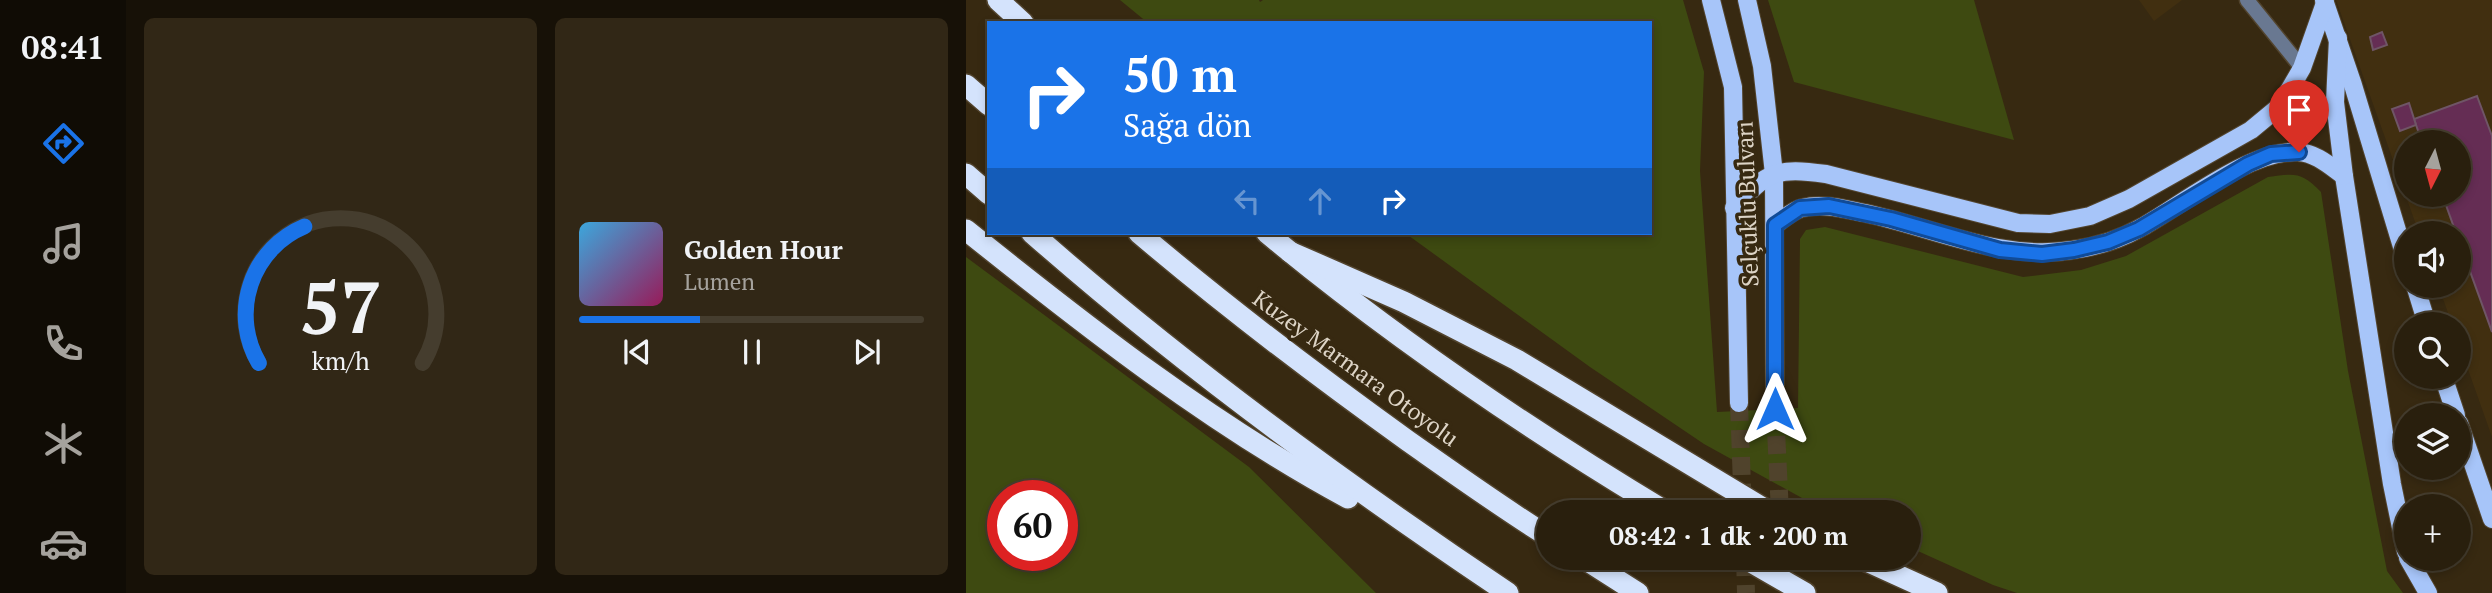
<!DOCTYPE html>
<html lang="tr">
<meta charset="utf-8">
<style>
body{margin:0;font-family:"PT Serif",serif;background:#312716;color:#f1f3f6;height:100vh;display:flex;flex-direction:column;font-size:26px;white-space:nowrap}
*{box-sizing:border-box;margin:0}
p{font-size:23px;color:#a5a29d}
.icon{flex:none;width:38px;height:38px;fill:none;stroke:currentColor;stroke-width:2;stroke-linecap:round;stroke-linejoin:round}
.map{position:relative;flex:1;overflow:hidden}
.sheet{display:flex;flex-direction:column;gap:18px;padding:18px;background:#171107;width:840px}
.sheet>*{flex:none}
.hud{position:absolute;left:21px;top:21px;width:665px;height:214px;border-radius:0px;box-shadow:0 4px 10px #0003,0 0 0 2px #453d2e;background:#1a73e8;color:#fff;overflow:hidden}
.needle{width:46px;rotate:186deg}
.buttons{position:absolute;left:1428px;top:130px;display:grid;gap:14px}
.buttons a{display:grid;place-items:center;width:77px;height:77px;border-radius:50%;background:#291f0d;box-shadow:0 4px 10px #0003,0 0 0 2px #453d2e;font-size:35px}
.speed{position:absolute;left:21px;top:480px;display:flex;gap:14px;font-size:35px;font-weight:700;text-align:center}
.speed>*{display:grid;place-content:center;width:91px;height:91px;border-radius:50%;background:#291f0d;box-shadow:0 4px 10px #0003,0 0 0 2px #453d2e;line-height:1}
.speed .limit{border:10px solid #d22;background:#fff;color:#111}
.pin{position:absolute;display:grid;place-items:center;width:60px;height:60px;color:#fff;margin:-72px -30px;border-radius:50% 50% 50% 0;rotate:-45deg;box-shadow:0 0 7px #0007}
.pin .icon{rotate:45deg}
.me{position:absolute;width:77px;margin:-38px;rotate:0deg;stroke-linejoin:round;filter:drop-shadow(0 0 5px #0008)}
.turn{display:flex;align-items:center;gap:24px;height:147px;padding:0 21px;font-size:32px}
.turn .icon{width:91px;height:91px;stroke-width:2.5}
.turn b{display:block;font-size:49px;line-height:60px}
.lanes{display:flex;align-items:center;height:66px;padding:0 21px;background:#0003;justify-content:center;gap:35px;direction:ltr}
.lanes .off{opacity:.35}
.sheet .tile{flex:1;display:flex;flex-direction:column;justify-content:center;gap:10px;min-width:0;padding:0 24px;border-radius:10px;background:#312716}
.sheet .dial{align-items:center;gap:0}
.dial svg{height:182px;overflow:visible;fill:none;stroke:#453d2e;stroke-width:7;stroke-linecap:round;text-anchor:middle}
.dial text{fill:#f1f3f6;stroke:none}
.song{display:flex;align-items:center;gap:21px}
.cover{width:84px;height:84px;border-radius:10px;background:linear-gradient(135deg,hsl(200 70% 55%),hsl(330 70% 35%))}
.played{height:7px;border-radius:4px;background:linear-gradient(90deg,#1a73e8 35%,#453d2e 35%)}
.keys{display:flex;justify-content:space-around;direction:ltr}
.sheet .tiles{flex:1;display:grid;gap:18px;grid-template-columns:repeat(2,1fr)}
.trip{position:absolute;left:570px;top:500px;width:385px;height:70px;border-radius:35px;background:#291f0d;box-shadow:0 4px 10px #0003,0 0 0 2px #453d2e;font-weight:800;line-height:70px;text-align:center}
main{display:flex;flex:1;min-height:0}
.dock{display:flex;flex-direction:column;width:126px;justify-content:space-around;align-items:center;background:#100c05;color:#a5a29d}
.dock .icon{width:49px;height:49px}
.dock .on{color:#1a73e8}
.dock b{font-size:32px;color:#f1f3f6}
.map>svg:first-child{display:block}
</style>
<main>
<nav class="dock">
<b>08:41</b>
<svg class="icon on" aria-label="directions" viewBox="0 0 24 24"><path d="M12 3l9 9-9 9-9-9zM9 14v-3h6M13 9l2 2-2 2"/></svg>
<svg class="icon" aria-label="music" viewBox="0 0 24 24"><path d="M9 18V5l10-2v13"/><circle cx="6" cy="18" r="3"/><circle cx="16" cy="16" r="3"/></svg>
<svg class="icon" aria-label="phone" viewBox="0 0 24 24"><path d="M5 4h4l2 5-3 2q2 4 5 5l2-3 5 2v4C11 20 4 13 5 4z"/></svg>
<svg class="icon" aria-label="climate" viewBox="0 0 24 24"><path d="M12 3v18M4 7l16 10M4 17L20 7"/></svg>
<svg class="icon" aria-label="car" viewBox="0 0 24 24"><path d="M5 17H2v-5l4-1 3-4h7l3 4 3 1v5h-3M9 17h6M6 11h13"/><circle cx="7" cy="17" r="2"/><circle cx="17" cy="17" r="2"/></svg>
</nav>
<section class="sheet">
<div class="tiles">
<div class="tile dial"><svg viewBox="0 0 100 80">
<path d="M14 69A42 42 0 1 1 86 69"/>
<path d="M14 69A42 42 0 0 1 34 9" stroke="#1a73e8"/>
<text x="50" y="56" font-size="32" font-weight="700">57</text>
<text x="50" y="72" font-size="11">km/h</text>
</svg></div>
<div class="tile">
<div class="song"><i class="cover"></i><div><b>Golden Hour</b><p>Lumen</p></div></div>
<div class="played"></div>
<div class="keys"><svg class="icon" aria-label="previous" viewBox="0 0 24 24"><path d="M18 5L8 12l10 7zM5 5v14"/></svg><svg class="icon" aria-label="pause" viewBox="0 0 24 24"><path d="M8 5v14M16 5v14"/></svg><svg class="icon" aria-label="next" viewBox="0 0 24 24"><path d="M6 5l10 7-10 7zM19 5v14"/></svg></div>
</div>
</div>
</section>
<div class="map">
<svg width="1526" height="593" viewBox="0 0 1526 593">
<rect width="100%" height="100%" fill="#372911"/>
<g fill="#412f10" fill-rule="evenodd">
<polygon points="1173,0 1216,0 1188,21"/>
<path d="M1370,0H1526V437L1493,344V324H1486L1472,285H1493V233H1453ZM1440,142H1493V194H1440Z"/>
</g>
<g fill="#3e4a11" fill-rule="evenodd">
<path d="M154,0H293L294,2L297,0H717L738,72L734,171L751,412L832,408L834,239L840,230L859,227L1057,277L1115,270L1160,256L1302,177C1329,173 1336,172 1355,192L1382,371L1421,571L1437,593H1051L1027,585L943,547V513H868L836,498L738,444L624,367L439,233H684V23H182Z"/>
<polygon points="802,0 1008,0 1048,140 828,82"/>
<path d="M0,257L283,467L410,593H0ZM37,495H96V555H37Z"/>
</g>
<g fill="#652d54" stroke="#6f5566" stroke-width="2">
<polygon points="1416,32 1421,45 1407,50 1404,37"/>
<polygon points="1511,96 1526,136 1526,332 1493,241 1493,233 1490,233 1476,194 1493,194 1493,142 1456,142 1448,119"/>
<polygon points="1443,103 1450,125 1434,131 1426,109"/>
</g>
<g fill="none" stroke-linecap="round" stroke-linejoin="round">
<g stroke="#50432c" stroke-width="18" stroke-dasharray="18 9" stroke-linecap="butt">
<polyline points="773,403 777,513"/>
<polyline points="809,409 814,513"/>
<polyline points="779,558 780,593"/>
<polyline points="817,558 818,590"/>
</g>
<g stroke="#52442e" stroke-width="17">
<polyline id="lane" points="1281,0 1336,68"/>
</g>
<g stroke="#52442e" stroke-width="20">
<g id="primary">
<polyline points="745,0 767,87 773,403"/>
<polyline points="781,0 796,66 808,174 809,409"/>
<polyline points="1358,0 1387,85 1440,260"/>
<polyline points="1372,38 1369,102 1378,176 1426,484 1440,552"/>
<path d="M768,208C801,171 811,167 860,174L1052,223L1084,224L1124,216L1163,199L1285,130L1314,106L1336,68L1359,3"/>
<path d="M809,225C817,219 827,210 836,208C857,203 878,209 899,213C968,228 1034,261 1106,250C1130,247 1155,239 1176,227C1217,204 1285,149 1332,152C1350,153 1364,166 1378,176"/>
<polyline points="1449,285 1461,324"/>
<polyline points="1477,376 1490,415"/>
<polyline points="1493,423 1526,519"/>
<polyline points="1442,558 1462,593"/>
</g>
</g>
<g stroke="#52442e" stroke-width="24">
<g id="highway">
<polyline points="32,0 57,23"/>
<polyline points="0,85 23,105"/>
<polyline points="0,174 23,194"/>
<path d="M0,230C121,327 245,424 382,498"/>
<path d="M66,233C216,365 376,482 542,593"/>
<path d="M173,233C259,306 350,375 442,441C489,474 535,507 583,537"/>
<path d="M301,233C423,334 565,431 702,513"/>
<polyline points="324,252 438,302 551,360 805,513"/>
<polyline points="617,558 672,593"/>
<polyline points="778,558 839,593"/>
<polyline points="894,558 971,593"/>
</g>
</g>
<use href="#lane" stroke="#697891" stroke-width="14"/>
<use href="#primary" stroke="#a7c5f9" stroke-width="18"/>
<use href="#highway" stroke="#d4e3fc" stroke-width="21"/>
</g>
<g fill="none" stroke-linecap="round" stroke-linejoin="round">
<g stroke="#114b97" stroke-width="18">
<polyline id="route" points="809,409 809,225 834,208 863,206 925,219 1034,250 1076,254 1108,250 1142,242 1173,229 1282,164 1305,154 1333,152"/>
</g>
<use href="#route" stroke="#1a73e8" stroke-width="12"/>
</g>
<g text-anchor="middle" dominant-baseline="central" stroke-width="7" stroke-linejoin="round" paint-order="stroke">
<g font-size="23" fill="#ddd4c6" stroke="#372911">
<text transform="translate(781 204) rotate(-92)">Selçuklu Bulvarı</text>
<text transform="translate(390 368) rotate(36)">Kuzey Marmara Otoyolu</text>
</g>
</g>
</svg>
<div class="buttons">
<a><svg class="needle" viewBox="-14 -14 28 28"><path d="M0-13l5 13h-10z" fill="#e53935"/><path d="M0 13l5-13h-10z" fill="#a5a29d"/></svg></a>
<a><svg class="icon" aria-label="sound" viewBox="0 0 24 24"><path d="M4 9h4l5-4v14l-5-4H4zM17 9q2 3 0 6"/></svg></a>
<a><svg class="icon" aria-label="search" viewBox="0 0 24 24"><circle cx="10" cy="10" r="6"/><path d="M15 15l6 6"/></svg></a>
<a><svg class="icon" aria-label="layers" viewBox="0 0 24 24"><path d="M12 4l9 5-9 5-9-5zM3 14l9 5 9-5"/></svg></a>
<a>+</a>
</div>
<div class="speed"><div class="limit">60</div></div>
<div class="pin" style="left:1333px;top:152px;background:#d93025"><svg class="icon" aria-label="arrive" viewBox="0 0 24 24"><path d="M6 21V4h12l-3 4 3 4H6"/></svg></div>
<svg class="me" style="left:809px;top:409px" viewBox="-20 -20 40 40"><path d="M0-17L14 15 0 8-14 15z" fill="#1a73e8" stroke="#fff" stroke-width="4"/></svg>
<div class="trip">08:42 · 1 dk · 200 m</div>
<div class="hud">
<div class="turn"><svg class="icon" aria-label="right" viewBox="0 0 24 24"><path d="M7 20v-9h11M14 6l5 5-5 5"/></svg><div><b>50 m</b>Sağa dön</div></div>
<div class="lanes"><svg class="icon off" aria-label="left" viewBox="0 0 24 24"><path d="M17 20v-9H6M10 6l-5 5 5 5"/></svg><svg class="icon off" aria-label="ahead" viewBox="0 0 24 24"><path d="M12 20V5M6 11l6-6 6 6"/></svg><svg class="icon" aria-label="right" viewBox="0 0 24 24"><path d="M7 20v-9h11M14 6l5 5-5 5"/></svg></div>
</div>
</div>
</main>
